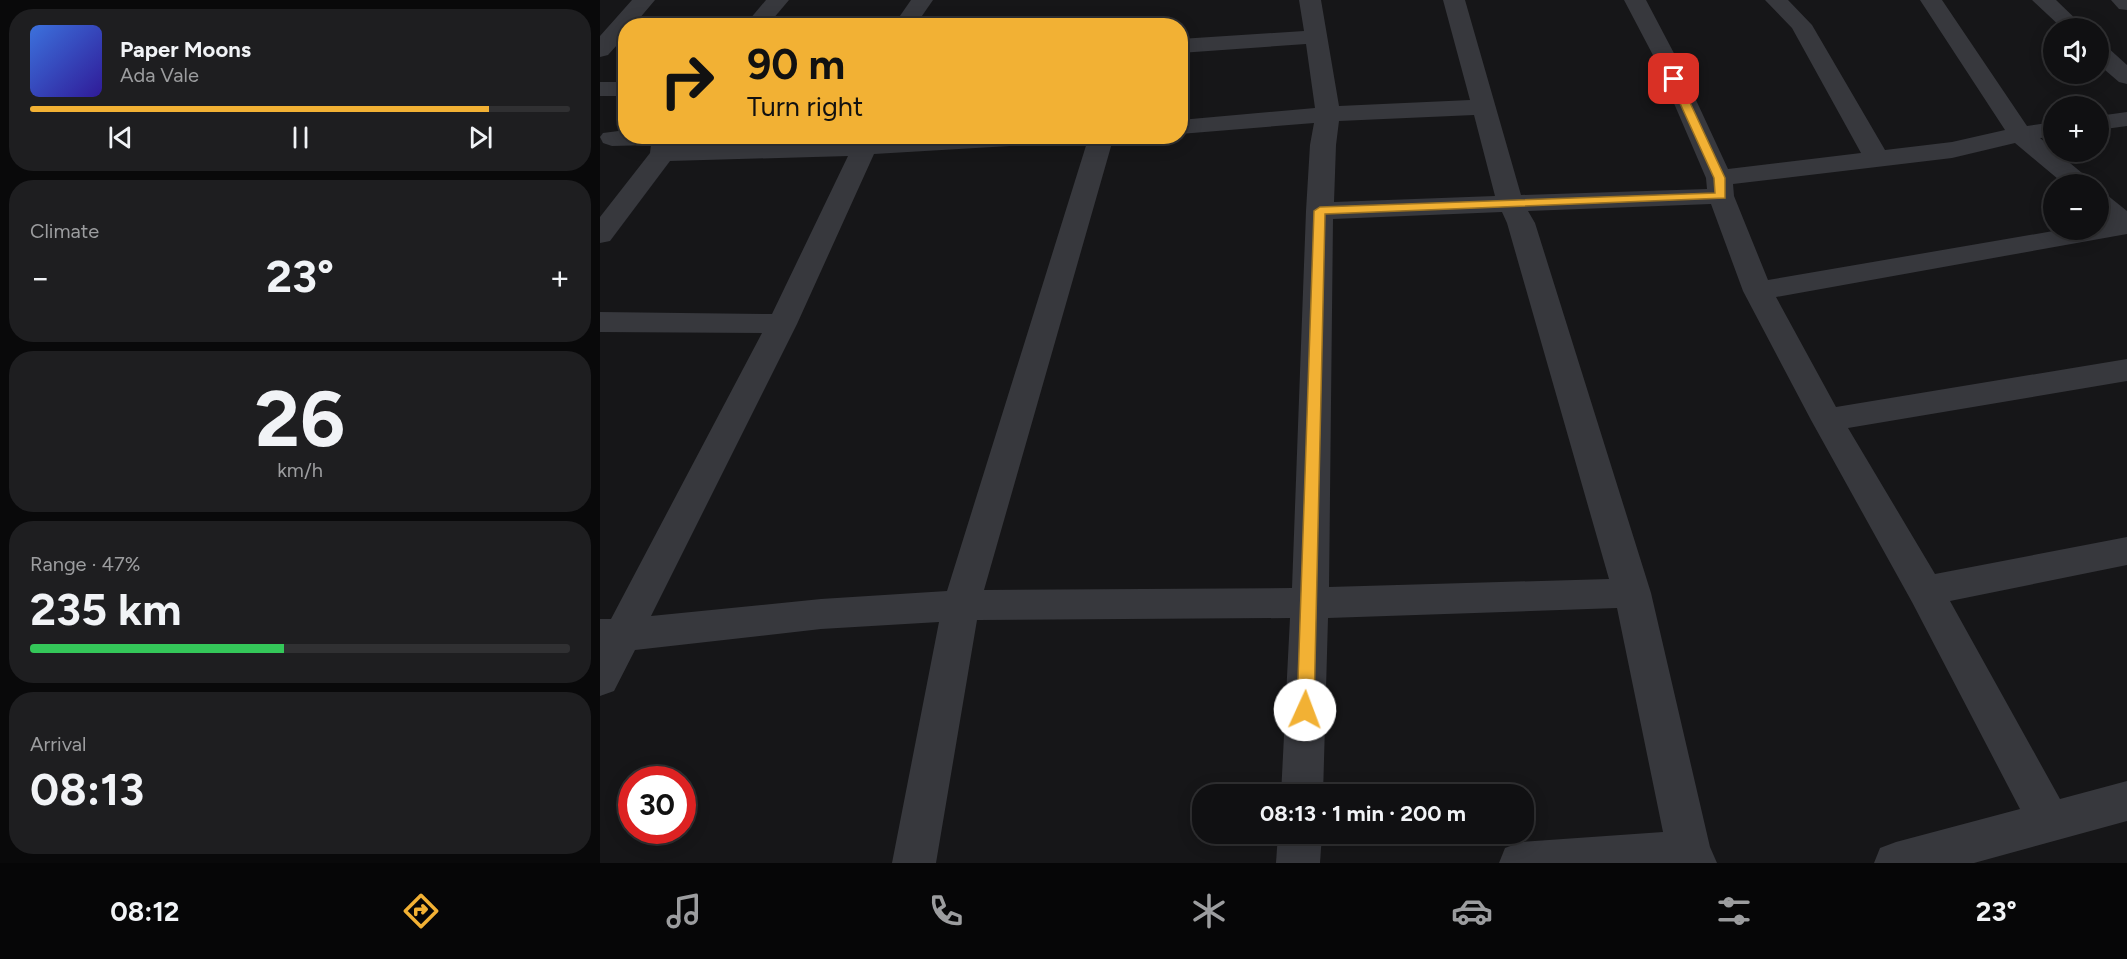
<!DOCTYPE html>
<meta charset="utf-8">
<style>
body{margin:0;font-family:Figtree,sans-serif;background:#1e1e20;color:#f1f3f6;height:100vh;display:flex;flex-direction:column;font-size:22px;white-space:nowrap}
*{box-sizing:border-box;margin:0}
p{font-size:20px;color:#9c9d9f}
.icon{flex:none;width:33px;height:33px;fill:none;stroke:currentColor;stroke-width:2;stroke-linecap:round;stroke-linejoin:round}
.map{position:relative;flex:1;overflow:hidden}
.details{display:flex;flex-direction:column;gap:9px;padding:9px;background:#09090a;width:600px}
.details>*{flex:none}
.guide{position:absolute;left:18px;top:18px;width:570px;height:126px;border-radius:24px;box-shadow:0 3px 15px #0003,0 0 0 2px #303032;background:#f2b134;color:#111;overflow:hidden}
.tools{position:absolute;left:1443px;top:18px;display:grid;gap:12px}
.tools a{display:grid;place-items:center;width:66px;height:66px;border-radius:50%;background:#101012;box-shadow:0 3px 15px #0003,0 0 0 2px #303032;font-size:30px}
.speed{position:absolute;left:18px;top:766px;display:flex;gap:12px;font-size:30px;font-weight:700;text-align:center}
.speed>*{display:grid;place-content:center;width:78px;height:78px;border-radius:50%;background:#101012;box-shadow:0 3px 15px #0003,0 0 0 2px #303032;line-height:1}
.speed .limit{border:9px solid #d22;background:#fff;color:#111}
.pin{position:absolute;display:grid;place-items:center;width:51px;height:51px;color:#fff;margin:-26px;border-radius:12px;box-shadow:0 3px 9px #0006}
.me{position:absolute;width:66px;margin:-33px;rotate:2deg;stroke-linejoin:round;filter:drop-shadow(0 0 4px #0008)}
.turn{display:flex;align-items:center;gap:21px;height:126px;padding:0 30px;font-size:27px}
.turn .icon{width:78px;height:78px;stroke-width:2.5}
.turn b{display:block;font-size:42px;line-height:51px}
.big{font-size:45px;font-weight:700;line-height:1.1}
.details .tile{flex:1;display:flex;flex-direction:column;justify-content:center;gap:9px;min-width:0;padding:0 21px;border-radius:24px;background:#1e1e20}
.details .dial{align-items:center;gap:0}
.dial b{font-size:78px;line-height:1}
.song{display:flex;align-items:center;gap:18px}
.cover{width:72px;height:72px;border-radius:9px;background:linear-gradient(135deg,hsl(220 70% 55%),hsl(250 70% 35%))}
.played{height:6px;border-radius:3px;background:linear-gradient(90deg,#f2b134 85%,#303032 85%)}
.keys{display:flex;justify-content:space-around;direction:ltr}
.heat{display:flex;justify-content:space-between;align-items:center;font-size:33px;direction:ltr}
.charge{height:9px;border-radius:4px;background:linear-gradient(90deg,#34c759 47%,#303032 0)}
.trip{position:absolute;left:592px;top:784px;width:342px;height:60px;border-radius:24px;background:#101012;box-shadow:0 3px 15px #0003,0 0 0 2px #303032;font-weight:700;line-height:60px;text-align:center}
.menu{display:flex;height:96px;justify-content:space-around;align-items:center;background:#060607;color:#9c9d9f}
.menu .icon{width:42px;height:42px}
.menu .selected{color:#f2b134}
.menu b{font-size:27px;color:#f1f3f6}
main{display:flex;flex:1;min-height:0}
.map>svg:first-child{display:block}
</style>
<main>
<section class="details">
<div class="tile">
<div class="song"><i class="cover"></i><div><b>Paper Moons</b><p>Ada Vale</p></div></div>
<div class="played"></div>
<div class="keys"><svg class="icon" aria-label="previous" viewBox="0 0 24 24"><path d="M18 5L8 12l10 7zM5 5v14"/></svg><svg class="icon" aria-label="pause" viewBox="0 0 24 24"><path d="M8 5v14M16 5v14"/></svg><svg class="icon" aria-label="next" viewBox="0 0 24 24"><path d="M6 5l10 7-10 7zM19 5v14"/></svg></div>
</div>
<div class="tile"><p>Climate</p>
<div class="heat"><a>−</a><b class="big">23°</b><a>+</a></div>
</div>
<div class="tile dial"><b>26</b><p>km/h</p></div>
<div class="tile"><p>Range · 47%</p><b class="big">235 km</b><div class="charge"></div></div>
<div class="tile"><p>Arrival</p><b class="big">08:13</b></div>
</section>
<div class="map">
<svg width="1527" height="863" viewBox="0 0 1527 863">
<rect width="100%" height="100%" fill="#161618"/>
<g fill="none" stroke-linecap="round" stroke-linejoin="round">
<g fill="#37383d" fill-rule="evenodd">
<polygon points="32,0 55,0 33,26 26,26 26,35 8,55 0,57 0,36"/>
<polygon points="166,0 189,0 167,26 144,26"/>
<polygon points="311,0 333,0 315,26 293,26"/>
<path d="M699,0H721L739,106L870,100L843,0H865L921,195L1107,189L1106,178L1055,59L1024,0H1046L1077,59L1128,169L1261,153L1192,28L1165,0H1188L1212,25L1285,150L1352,142L1405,130L1320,0H1342L1427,126L1454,122V137L1440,138L1488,178L1492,184H1464L1415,143L1352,158L1133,184L1134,196L1168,280L1459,230H1498V223L1506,221L1498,215V193L1507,195L1527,211V234L1176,297L1236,407L1527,359V381L1248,428L1335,574L1527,537V565L1350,601L1460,799L1527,781V821L1374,863H1274L1280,848L1296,842L1420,809L1312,602L1211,420L1143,291L1111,204L928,211L935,223L1051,593L1110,847L1117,863H899L905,848L921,842L1063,832L1017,608L728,618L723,795H681L690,618L377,620L336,863H292L339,622L221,629L35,650L14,691L0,696V619H11L162,333L0,332V312L172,314L248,156L70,161L10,241L0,243V217L50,153L51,145L12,146L3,143L0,137L3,133L26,130V136H76V146L221,142L322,136H470L467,141L458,143L274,154L197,324L51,616L221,599L347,591L489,136H514L384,590L692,588L706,211L710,145L714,123L580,134V120L715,108L706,44L580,53V39L704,31ZM874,115L895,196L734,202L736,145L739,121ZM902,212L907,223L1009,579L729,587L733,219Z"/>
<polygon points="1432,0 1456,0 1485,28 1462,28"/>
<polygon points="1511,0 1527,0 1527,10 1519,9"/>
<polygon points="1498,44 1506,46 1527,65 1527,84 1519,82 1498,64"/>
<rect x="0" y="82" width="26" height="14"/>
<polygon points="1527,112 1527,126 1498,130 1498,116"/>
<polygon points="678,834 722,834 720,863 676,863"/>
</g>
</g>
<polygon fill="#f2b134" stroke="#9d7322" stroke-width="1.5" points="1074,76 1079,79 1125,178 1125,198 725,214 714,710 711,715 705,717 699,715 697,710 714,211 720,207 1115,193 1114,178 1069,79"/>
</svg>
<div class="tools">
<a><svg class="icon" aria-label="sound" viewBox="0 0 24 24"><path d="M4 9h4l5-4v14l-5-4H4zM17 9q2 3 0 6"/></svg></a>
<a>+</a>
<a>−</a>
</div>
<div class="speed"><div class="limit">30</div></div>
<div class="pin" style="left:1074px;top:79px;background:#d93025"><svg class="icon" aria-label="arrive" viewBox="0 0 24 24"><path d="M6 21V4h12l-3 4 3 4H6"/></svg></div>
<svg class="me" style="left:705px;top:710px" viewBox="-20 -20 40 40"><circle r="19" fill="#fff"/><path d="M0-13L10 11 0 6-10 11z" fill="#f2b134"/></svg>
<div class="trip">08:13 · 1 min · 200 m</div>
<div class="guide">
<div class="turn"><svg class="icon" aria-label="right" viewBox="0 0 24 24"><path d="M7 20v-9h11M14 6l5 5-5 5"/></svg><div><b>90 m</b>Turn right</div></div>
</div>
</div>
</main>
<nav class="menu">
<b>08:12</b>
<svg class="icon selected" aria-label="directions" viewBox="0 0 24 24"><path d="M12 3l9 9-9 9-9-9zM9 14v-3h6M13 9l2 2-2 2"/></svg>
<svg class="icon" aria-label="music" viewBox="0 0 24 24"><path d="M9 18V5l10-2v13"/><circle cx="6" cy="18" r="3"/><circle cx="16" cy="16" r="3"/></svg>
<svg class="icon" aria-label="phone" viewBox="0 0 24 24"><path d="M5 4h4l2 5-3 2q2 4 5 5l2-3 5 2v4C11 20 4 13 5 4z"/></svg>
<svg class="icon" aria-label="climate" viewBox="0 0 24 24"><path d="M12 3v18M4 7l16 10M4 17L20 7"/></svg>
<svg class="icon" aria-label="car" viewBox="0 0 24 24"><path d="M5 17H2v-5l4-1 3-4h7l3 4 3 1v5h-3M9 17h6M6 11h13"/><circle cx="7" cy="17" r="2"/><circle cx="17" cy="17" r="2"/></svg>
<svg class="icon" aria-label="filters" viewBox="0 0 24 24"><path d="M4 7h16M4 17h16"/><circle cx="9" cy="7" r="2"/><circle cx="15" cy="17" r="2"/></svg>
<b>23°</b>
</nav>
